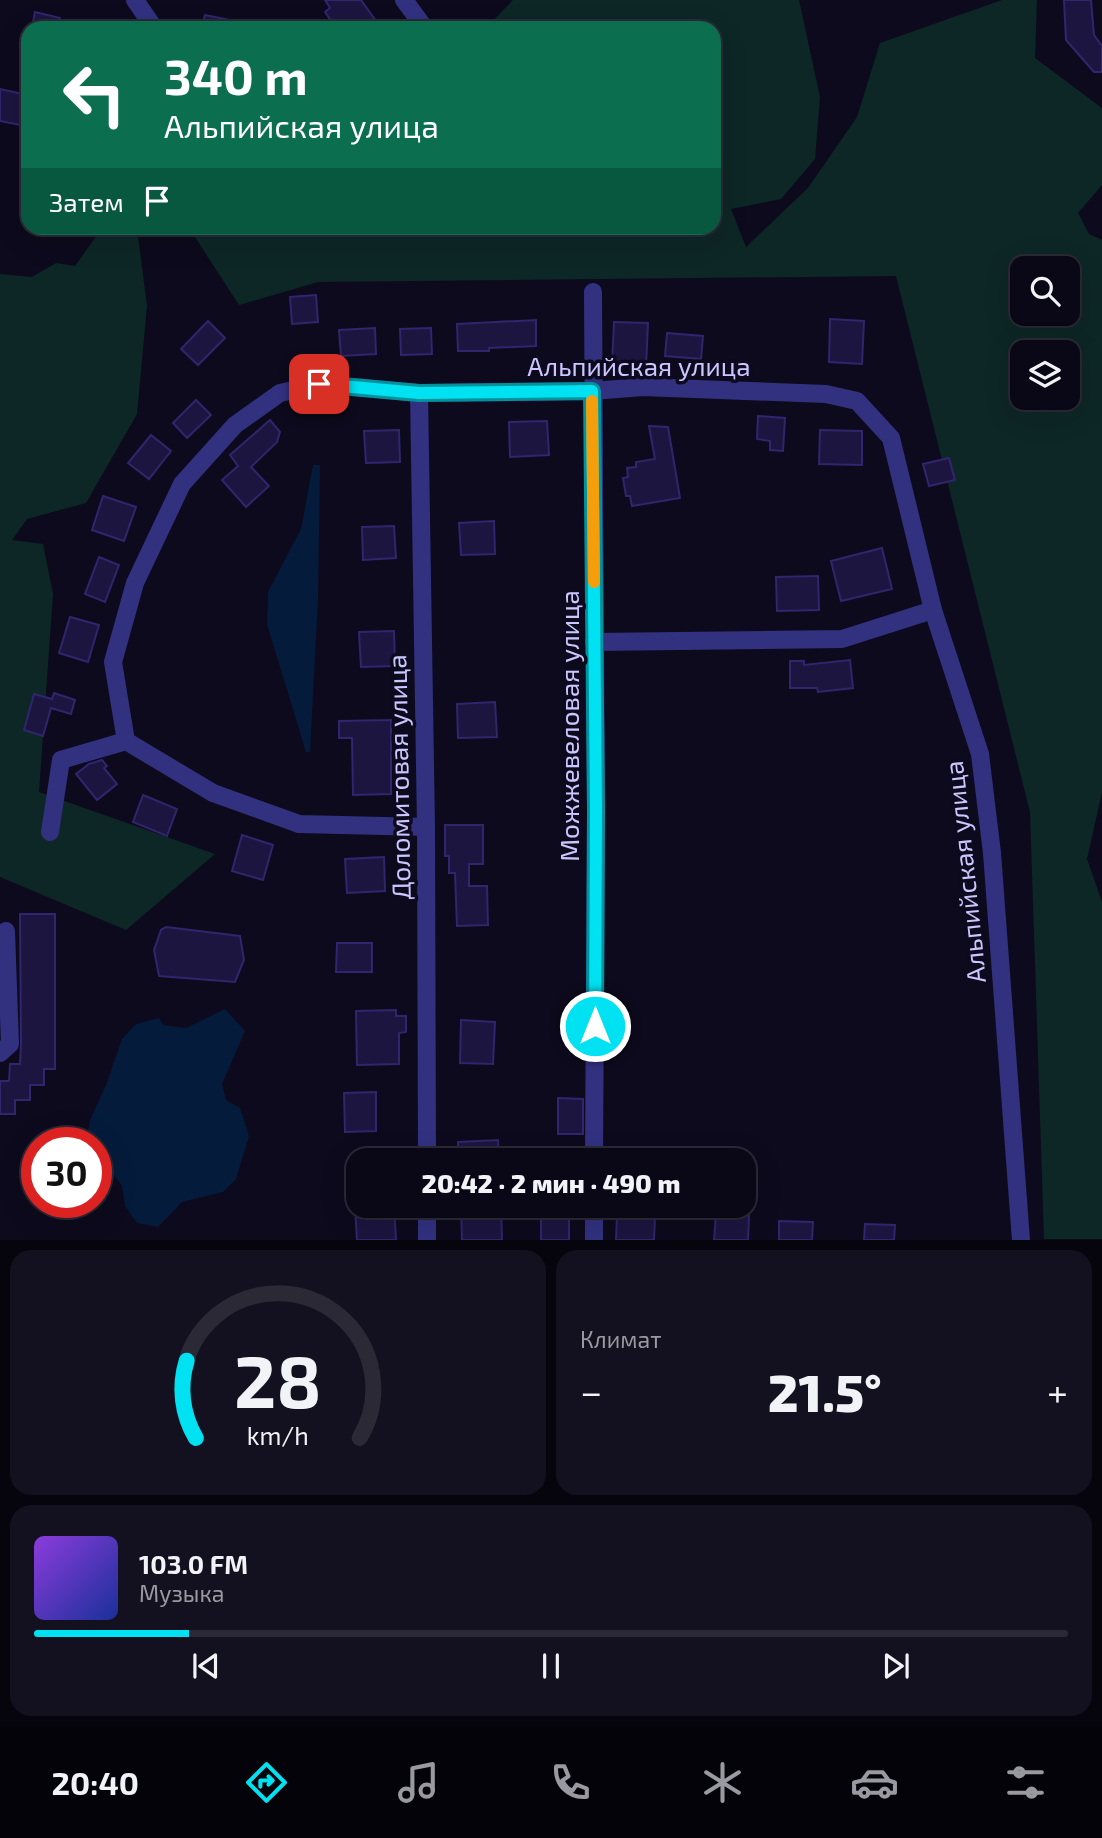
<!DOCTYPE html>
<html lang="ru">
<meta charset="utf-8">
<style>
body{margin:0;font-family:"Exo 2",sans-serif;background:#13111f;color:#f1f3f6;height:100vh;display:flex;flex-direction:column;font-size:26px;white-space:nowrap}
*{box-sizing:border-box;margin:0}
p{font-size:23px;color:#999aa1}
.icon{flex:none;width:38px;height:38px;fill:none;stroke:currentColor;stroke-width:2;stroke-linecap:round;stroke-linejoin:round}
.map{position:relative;height:1240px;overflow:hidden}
.details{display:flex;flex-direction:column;gap:10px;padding:10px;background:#06040c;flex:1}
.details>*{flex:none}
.top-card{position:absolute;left:21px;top:21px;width:700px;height:214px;border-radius:21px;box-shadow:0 7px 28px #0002,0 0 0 2px #2a2935;background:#0b6e4f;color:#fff;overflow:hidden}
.buttons{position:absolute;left:1010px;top:256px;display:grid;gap:14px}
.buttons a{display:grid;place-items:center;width:70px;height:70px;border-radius:14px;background:#0a0816;box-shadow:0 7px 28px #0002,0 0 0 2px #2a2935;font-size:35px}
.speed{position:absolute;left:21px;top:1127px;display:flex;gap:14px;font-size:35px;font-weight:700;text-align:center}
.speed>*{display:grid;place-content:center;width:91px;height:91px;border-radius:50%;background:#0a0816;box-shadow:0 7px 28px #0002,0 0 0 2px #2a2935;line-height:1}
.speed .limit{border:10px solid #d22;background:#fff;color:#111}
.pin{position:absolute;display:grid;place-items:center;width:60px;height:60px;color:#fff;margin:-30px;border-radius:14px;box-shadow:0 4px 10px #0006}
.me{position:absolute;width:77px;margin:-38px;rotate:0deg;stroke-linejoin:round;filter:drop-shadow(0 0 5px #0008)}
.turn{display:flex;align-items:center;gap:24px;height:147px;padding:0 28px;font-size:32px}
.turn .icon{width:91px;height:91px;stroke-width:2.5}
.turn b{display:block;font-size:49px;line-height:60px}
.then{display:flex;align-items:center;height:66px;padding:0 28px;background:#0003;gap:14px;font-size:26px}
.big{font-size:52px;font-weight:800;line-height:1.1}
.details .tile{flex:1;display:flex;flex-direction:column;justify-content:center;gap:10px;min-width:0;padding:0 24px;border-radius:21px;background:#13111f}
.details .dial{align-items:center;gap:0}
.dial svg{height:182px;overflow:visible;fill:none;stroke:#2a2935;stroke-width:7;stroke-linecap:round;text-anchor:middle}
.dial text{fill:#f1f3f6;stroke:none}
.song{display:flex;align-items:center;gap:21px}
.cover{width:84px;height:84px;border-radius:10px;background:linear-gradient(135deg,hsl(270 70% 55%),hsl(230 70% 35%))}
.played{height:7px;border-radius:4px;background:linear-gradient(90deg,#00e1f1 15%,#2a2935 15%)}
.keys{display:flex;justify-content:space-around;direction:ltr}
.heat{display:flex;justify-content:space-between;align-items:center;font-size:38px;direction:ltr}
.details .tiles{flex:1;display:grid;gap:10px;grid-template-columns:1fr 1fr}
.tile:last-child{grid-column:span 2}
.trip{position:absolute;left:346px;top:1148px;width:410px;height:70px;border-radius:21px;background:#0a0816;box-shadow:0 7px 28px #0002,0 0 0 2px #2a2935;font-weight:800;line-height:70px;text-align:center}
.dock{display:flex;height:112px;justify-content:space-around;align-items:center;background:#040309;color:#999aa1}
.dock .icon{width:49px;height:49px}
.dock .on{color:#00e1f1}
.dock b{font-size:32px;color:#f1f3f6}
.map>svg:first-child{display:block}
</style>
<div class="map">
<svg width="1102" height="1240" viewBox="0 0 1102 1240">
<rect width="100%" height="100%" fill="#0d0a1d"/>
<g fill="#0d2726" fill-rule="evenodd">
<path d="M513,0H799L820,97L815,159L781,199L731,209L746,247L808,188L857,117L880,43L1002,0H1037L1035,58L1102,108V185L1078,213L1089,234L1102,240V792L1087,859L1102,902V1239H1044L1030,812L896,276L318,282L239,305L193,234L195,228H714V28H486ZM1022,268H1068V313H1022ZM1022,352H1068V397H1022Z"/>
<polygon points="137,228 147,306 137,414 86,503 27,519 12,540 43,544 53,594 39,792 215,854 126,930 0,877 0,274 32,277 56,263 75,266 100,231"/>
</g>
<g fill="#051b3b">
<polygon points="313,465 320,465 318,599 310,752 306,752 267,624 268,592 301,529"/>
<polygon points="225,1009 245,1031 222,1084 226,1100 240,1108 249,1136 236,1179 223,1192 182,1202 158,1227 137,1223 125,1206 122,1186 109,1169 96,1162 96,1143 86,1143 90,1120 106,1085 122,1039 136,1024 159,1018 163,1025 186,1028"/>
</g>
<g fill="#1c153f" stroke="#31256d" stroke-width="2">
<polygon points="325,0 361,0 381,28 336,28 325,12 330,8"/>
<polygon points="1064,0 1091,0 1094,35 1102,46 1102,72 1094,72 1066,40"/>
<polygon points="35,12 60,18 58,28 32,28"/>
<polygon points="205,15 245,23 244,28 202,28"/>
<polygon points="0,89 27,95 21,125 0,121"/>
<polygon points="316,295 318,322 292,324 290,297"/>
<polygon points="830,319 864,321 862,364 829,362"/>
<polygon points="536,320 536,346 489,348 489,351 458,351 457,324"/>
<polygon points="208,321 225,338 198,365 181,349"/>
<polygon points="614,322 648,323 646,366 612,364"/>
<polygon points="375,328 376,354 341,356 339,330"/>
<polygon points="431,328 432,354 401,355 400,329"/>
<polygon points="667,333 703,336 701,359 665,356"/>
<polygon points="196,400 211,415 187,438 173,423"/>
<polygon points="758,416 785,418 783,451 770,450 770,441 757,439"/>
<polygon points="270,420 280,432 277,442 251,467 269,486 246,507 222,480 238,466 230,455"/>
<polygon points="547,421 549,455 510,457 509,422"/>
<polygon points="649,426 668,427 680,498 632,506 630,496 626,496 623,478 628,477 627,468 636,467 636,462 655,459"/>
<polygon points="399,430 400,462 366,463 364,431"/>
<polygon points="820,430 862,431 862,465 819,464"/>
<polygon points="151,435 171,451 149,479 128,463"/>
<polygon points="949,458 955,480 929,486 923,464"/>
<polygon points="103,496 136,507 124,541 92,530"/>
<polygon points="494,521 495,554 461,555 459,523"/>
<polygon points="394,526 396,558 363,560 362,527"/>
<polygon points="882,548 892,589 841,601 831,561"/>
<polygon points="99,557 119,565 105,602 85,594"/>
<polygon points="818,576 819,610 777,611 776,577"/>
<polygon points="70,617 99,625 88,662 59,653"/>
<polygon points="394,631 395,666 361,667 359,632"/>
<polygon points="850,660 853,688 818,692 817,688 790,688 790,661 804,661 804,665"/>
<polygon points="54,693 75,700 71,714 51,708 43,736 24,730 34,694 52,699"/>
<polygon points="495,702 497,737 458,738 457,704"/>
<polygon points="391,720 391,794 353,795 352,738 339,738 339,721"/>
<polygon points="102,760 107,766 104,768 117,784 97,800 76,774 89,764"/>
<polygon points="143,795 177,809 167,836 133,822"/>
<polygon points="445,825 483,825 483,864 469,864 469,886 487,886 488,925 457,926 455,873 449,873 449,856 445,856"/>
<polygon points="242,835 273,845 263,880 232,871"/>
<polygon points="384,857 385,891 347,893 345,859"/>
<polygon points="20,914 55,914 55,1069 44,1069 44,1085 30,1085 30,1100 15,1100 15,1114 0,1114 0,1081 9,1081 10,1064 20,1064 21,1044"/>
<polygon points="166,927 240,936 244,960 235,982 159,976 154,950 161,930"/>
<polygon points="337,943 372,943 372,972 336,972"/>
<polygon points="396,1010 396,1016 406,1016 406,1032 399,1033 399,1064 357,1065 356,1011"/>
<polygon points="461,1020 495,1022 493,1064 460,1063"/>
<polygon points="376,1092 376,1131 345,1132 344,1093"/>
<polygon points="558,1098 583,1099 583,1134 558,1134"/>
<polygon points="498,1140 499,1160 459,1160 458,1142"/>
<polygon points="355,1206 394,1206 396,1240 357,1240"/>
<polygon points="461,1206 501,1206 502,1240 462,1240"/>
<rect x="541" y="1212" width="28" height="28"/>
<polygon points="716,1214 749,1216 748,1240 714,1240"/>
<polygon points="617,1215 655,1216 654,1240 616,1240"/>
<polygon points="779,1221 813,1222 812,1240 779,1240"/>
<polygon points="865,1224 895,1225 894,1240 864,1240"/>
</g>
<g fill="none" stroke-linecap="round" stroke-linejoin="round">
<g stroke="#323180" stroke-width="18">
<polyline points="135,0 154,28"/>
<polyline points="404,0 421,23"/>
<polyline points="593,292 596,811 594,1160"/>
<polyline points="419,393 426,827 427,1160"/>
<polyline points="594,642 842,639 933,610"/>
<polyline points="426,827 299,824 213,793 126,741 113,662 135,583 182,484 235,425 280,393 319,384 419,393 592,391 643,387 826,394 857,401 891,438 933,610 980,754 992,853 1021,1240"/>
<polyline points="50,832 61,760 126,741"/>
<polyline points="0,1053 10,1044 6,931"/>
<polyline points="427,1206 427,1240"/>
<polyline points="594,1240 594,1206"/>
</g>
</g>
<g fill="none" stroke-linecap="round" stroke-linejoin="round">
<g stroke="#00929d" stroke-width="18">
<polyline id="route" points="319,384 419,393 592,391 596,811 595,1026"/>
</g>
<use href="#route" stroke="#00e1f1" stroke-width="12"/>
<polyline stroke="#f59e0b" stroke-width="12" points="592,401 594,582"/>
</g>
<g text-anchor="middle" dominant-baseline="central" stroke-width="7" stroke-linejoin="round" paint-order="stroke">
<g font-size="26" fill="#cbc6ff" stroke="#0d0a1d">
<text x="639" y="365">Альпийская улица</text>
<text transform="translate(568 726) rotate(-90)">Можжевеловая улица</text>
<text transform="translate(398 777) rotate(-91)">Доломитовая улица</text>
<text transform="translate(964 872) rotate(-96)">Альпийская улица</text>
</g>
</g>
</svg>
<div class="buttons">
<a><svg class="icon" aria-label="search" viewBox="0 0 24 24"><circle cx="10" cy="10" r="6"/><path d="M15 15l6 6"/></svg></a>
<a><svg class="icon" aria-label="layers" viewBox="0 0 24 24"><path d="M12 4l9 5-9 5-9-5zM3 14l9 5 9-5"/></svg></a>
</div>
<div class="speed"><div class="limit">30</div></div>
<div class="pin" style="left:319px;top:384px;background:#d93025"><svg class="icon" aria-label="arrive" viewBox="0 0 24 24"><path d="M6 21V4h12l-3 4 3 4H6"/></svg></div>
<svg class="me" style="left:595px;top:1026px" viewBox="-20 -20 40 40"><circle r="17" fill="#00e1f1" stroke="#fff" stroke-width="3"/><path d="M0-11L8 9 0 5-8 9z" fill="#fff"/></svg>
<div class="trip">20:42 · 2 мин · 490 m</div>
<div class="top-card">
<div class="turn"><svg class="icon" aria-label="left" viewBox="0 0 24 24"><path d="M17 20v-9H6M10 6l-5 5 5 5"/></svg><div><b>340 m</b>Альпийская улица</div></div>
<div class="then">Затем<svg class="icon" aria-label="arrive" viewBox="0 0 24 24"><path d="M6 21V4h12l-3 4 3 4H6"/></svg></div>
</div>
</div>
<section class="details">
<div class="tiles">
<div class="tile dial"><svg viewBox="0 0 100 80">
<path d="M14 69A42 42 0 1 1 86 69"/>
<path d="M14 69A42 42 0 0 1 10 35" stroke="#00e1f1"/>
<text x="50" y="56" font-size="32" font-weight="700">28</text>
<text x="50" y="72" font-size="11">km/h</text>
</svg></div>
<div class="tile"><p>Климат</p>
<div class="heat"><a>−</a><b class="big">21.5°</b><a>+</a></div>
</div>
<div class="tile">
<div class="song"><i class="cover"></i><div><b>103.0 FM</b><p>Музыка</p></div></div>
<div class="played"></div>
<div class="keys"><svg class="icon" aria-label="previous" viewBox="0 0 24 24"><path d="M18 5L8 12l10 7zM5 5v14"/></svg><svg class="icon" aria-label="pause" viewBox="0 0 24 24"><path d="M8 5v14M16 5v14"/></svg><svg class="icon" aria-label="next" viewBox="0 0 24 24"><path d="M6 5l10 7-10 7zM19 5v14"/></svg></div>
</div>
</div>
</section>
<nav class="dock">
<b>20:40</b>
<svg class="icon on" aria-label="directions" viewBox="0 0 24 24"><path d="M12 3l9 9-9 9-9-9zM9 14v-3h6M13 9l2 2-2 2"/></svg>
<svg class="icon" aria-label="music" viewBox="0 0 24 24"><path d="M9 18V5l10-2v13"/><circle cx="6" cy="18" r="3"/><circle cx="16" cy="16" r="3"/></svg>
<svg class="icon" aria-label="phone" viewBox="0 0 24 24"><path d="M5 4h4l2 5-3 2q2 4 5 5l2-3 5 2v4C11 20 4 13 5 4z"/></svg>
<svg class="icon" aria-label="climate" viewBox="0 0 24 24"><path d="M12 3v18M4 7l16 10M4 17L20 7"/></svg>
<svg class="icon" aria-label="car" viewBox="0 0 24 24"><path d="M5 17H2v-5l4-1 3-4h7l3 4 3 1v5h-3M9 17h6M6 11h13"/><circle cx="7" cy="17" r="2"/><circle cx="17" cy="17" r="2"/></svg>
<svg class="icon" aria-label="filters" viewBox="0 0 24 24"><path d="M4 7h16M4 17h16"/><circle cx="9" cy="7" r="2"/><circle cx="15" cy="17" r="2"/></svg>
</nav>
